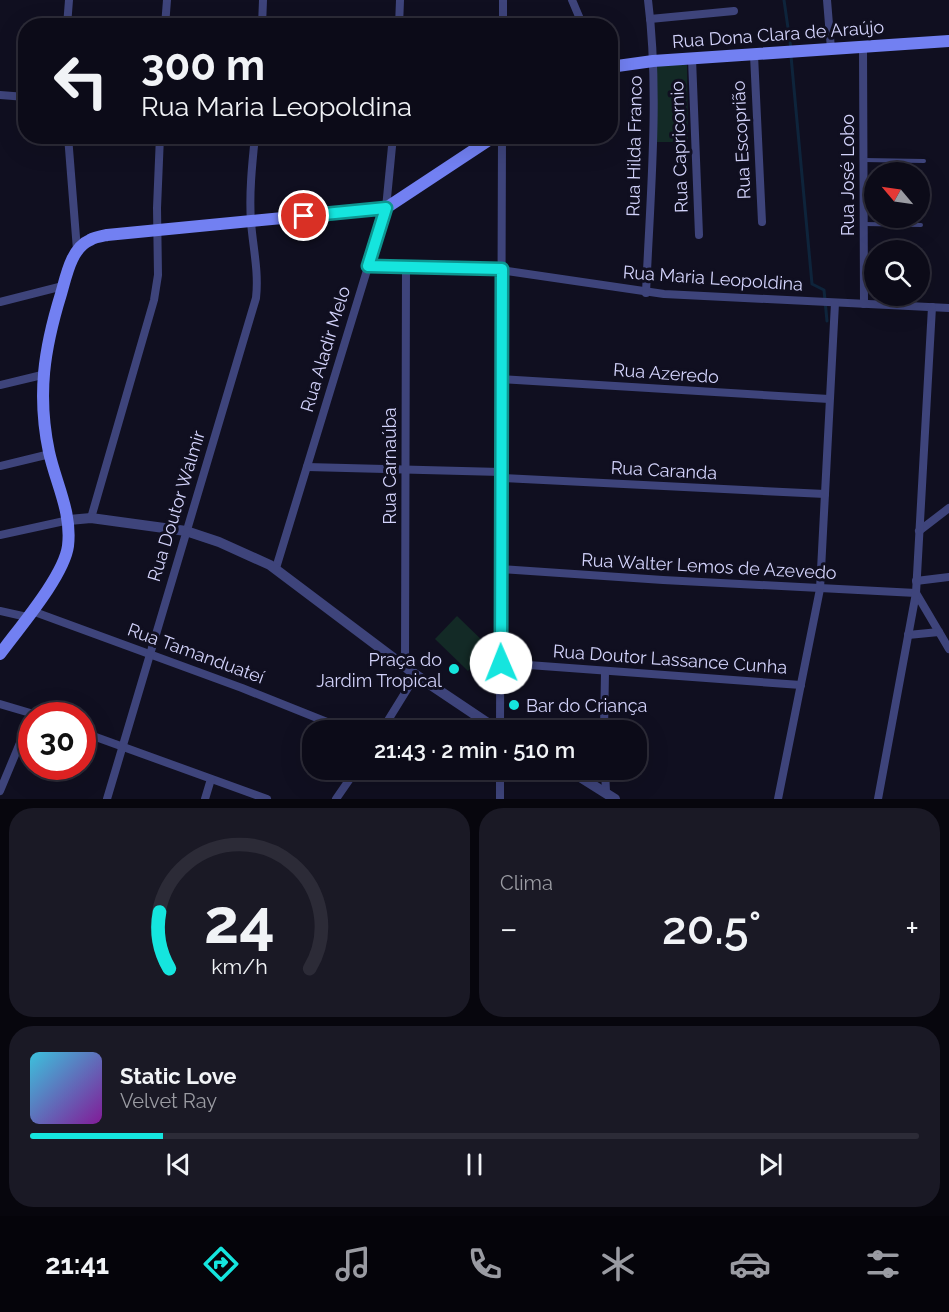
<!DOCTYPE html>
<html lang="pt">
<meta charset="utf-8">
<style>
body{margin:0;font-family:Raleway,sans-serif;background:#1a1925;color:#f1f3f6;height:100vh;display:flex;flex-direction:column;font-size:22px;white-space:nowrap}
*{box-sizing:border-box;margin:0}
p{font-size:20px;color:#9a9ba2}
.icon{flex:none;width:33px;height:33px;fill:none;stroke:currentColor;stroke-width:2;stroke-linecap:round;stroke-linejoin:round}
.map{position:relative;height:799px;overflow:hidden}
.details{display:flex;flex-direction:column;gap:9px;padding:9px;background:#07060d;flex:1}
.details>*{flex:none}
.hud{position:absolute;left:18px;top:18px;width:600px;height:126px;border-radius:24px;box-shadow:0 6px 24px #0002,0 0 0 2px #2c2b37;background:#0c0b18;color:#f1f3f6;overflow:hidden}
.needle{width:39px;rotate:299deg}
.buttons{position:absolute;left:864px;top:162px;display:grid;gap:12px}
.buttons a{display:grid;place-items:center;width:66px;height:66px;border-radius:50%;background:#0c0b18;box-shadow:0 6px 24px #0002,0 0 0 2px #2c2b37;font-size:30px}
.speed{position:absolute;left:18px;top:702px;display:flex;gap:12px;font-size:30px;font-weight:700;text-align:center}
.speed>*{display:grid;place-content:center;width:78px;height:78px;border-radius:50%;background:#0c0b18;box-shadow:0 6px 24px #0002,0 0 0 2px #2c2b37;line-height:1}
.speed .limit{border:9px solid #d22;background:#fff;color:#111}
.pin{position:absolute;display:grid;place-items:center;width:51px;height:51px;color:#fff;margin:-26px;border:3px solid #fff;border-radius:50%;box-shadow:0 2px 6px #0007}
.me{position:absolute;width:66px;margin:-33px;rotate:359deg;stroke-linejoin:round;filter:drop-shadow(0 0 4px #0008)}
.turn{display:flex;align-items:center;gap:21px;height:126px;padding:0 24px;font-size:27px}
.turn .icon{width:78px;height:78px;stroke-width:2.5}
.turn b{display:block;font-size:42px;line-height:51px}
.big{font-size:45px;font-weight:600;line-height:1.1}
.details .tile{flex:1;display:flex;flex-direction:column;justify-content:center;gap:9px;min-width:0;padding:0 21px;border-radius:24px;background:#1a1925}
.details .dial{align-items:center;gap:0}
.dial svg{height:156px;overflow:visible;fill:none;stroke:#2c2b37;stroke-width:7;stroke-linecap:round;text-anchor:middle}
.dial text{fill:#f1f3f6;stroke:none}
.song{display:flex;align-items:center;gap:18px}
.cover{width:72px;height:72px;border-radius:9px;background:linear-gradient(135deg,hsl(190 70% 55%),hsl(290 70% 35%))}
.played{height:6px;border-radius:3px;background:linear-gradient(90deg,#15e5de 15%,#2c2b37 15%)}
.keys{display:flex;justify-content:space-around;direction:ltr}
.heat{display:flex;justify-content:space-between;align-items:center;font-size:33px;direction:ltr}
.details .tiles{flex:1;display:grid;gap:9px;grid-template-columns:1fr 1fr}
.tile:last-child{grid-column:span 2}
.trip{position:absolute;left:302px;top:720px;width:345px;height:60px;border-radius:24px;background:#0c0b18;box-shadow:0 6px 24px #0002,0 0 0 2px #2c2b37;font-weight:600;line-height:60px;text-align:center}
.tab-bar{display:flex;height:96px;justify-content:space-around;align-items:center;background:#05040a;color:#9a9ba2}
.tab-bar .icon{width:42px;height:42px}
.tab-bar .selected{color:#15e5de}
.tab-bar b{font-size:27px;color:#f1f3f6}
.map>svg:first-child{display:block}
</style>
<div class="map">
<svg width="949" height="799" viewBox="0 0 949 799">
<rect width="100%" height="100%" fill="#100f20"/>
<g fill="#132a26">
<polygon points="671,62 687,65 688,142 655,142 657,67"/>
<polygon points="457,616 490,648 468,671 435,639"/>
</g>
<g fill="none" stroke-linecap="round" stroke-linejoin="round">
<g stroke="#0e243b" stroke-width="3">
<polyline points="784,0 791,49"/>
<polyline points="791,56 812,284 824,290 827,321"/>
</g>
<g stroke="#3e447b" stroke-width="4">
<polyline points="864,160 924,161"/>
<polyline points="864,224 921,225"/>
</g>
<g stroke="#3e447b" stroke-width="8">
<polyline points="572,0 583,26"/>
<polyline points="827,0 831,49"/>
<polyline points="650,19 734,11"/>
<polyline points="67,26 69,0"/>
<polyline points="165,26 167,0"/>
<polyline points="262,26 263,0"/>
<polyline points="399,26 400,0"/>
<polyline points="503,26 503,0"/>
<polyline points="863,47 864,304"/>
<polyline points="754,55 762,222"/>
<polyline points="692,59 699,235"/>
<polyline points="0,95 26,97"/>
<polyline points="68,136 77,250"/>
<polyline points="368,266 487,268 664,294 949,308"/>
<path d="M646,293C650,197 660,94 648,0"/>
<polyline points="0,302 63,286"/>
<polyline points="501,379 829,399"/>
<polyline points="0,385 42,375"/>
<polyline points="0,466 50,454"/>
<polyline points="307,467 501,472"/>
<polyline points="501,478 825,494"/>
<polyline points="91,518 154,300 158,275 157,208 160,136"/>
<polyline points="919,531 949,508"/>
<polyline points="0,535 69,520"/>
<polyline points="276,568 386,208 393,136"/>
<polyline points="500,569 663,580 916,593"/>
<polyline points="916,581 949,577"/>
<polyline points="916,593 949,649"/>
<polyline points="0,611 27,617"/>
<polyline points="32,611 242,688 347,730"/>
<polyline points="908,635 939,632"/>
<polyline points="501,663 801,685"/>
<polyline points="405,666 406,266"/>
<polyline points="0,704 37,715"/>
<polyline points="382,730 416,675"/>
<polyline points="500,730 502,136"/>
<polyline points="604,730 605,672"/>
<polyline points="82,732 267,799"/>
<polyline points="500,770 500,799"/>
<polyline points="605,770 606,792"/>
<polyline points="0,791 32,714"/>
<path d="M107,799L256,298C259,272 253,248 251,222C249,194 252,165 255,136"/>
<polyline points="205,799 211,779"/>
<polyline points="336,799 356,770"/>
<polyline points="778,799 820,589 835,303"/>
<polyline points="878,799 916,593 932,307"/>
</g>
<g stroke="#3e447b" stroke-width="10">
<polyline points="69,520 91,518 186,531 219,542 270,565 416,675 498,730"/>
<polyline points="569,770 615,799"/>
</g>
<g stroke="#7280f2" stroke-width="12">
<polyline points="610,67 653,61 949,41"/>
<path d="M0,654C19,628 64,576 68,546C72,512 56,484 49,452C37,395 44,349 61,294C66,277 71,248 90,240C95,237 102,236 107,235L386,208L495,136"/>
</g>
</g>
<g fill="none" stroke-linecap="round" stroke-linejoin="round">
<g stroke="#0e9590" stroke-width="15">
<polyline id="route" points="304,216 386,208 368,266 502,269 501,663"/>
</g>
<use href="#route" stroke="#15e5de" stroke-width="10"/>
</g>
<g fill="#15e5de" stroke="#100f20" stroke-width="2">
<circle cx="454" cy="669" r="6"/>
<circle cx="514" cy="705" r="6"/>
</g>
<g text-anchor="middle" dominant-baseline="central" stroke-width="6" stroke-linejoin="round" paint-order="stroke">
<g font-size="18" fill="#d3d3fb" stroke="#100f20">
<text transform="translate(778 34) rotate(-4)">Rua Dona Clara de Araújo</text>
<text transform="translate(741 140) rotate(-93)">Rua Escoprião</text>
<text transform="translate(634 146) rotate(-89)">Rua Hilda Franco</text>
<text transform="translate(679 147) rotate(-92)">Rua Capricornio</text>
<text transform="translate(847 175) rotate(-90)">Rua José Lobo</text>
<text transform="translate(713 278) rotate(4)">Rua Maria Leopoldina</text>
<text transform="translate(325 349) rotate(-73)">Rua Aladir Melo</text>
<text transform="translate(666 373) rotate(4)">Rua Azeredo</text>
<text transform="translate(389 466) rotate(-90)">Rua Carnaúba</text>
<text transform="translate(664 470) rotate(3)">Rua Caranda</text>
<text transform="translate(176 506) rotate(-73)">Rua Doutor Walmir</text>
<text transform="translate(709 566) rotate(3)">Rua Walter Lemos de Azevedo</text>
<text transform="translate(196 653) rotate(20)">Rua Tamanduateí</text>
<text transform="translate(670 659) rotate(4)">Rua Doutor Lassance Cunha</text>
</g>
<g font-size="18" fill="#d3d3fb" stroke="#100f20" text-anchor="end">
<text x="442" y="659">Praça do<tspan x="442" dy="21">Jardim Tropical</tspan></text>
<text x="526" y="705" text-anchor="start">Bar do Criança</text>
</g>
</g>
</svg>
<div class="buttons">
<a><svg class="needle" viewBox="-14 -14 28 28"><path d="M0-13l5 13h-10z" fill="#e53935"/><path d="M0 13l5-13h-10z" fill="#9a9ba2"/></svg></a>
<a><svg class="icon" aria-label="search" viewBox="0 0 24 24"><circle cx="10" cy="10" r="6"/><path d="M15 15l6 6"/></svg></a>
</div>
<div class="speed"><div class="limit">30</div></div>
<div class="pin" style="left:304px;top:216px;background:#d93025"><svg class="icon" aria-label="arrive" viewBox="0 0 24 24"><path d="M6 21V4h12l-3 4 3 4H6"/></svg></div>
<svg class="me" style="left:501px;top:663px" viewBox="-20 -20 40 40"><circle r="19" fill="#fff"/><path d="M0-13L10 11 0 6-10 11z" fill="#15e5de"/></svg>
<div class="trip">21:43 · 2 min · 510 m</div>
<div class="hud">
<div class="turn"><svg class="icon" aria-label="left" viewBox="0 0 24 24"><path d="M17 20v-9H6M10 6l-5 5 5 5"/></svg><div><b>300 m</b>Rua Maria Leopoldina</div></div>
</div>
</div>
<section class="details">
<div class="tiles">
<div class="tile dial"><svg viewBox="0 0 100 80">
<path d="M14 69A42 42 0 1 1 86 69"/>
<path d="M14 69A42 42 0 0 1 9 40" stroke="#15e5de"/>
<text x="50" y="56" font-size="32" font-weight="700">24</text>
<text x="50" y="72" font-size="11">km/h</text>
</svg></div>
<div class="tile"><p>Clima</p>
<div class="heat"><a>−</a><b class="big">20.5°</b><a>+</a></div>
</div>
<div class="tile">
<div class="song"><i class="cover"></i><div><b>Static Love</b><p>Velvet Ray</p></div></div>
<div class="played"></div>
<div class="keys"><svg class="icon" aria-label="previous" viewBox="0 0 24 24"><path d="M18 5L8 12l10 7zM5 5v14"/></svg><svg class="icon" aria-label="pause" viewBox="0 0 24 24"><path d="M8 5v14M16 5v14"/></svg><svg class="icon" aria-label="next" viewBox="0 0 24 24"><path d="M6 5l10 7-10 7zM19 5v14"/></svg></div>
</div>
</div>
</section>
<nav class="tab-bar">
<b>21:41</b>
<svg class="icon selected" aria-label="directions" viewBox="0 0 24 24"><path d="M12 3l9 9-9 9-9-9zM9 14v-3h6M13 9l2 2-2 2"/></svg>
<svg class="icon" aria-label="music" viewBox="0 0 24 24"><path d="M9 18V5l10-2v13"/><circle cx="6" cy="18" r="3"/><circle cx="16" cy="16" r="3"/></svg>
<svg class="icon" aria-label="phone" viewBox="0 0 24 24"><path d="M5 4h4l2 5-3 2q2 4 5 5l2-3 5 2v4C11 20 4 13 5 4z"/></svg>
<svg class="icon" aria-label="climate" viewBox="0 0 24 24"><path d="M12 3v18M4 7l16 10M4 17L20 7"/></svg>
<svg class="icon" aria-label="car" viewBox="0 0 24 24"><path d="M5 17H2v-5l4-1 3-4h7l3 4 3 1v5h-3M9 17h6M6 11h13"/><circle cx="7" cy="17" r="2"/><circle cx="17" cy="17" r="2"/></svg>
<svg class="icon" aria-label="filters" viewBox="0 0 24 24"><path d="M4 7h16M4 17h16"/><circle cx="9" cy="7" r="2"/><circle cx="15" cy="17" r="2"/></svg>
</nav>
